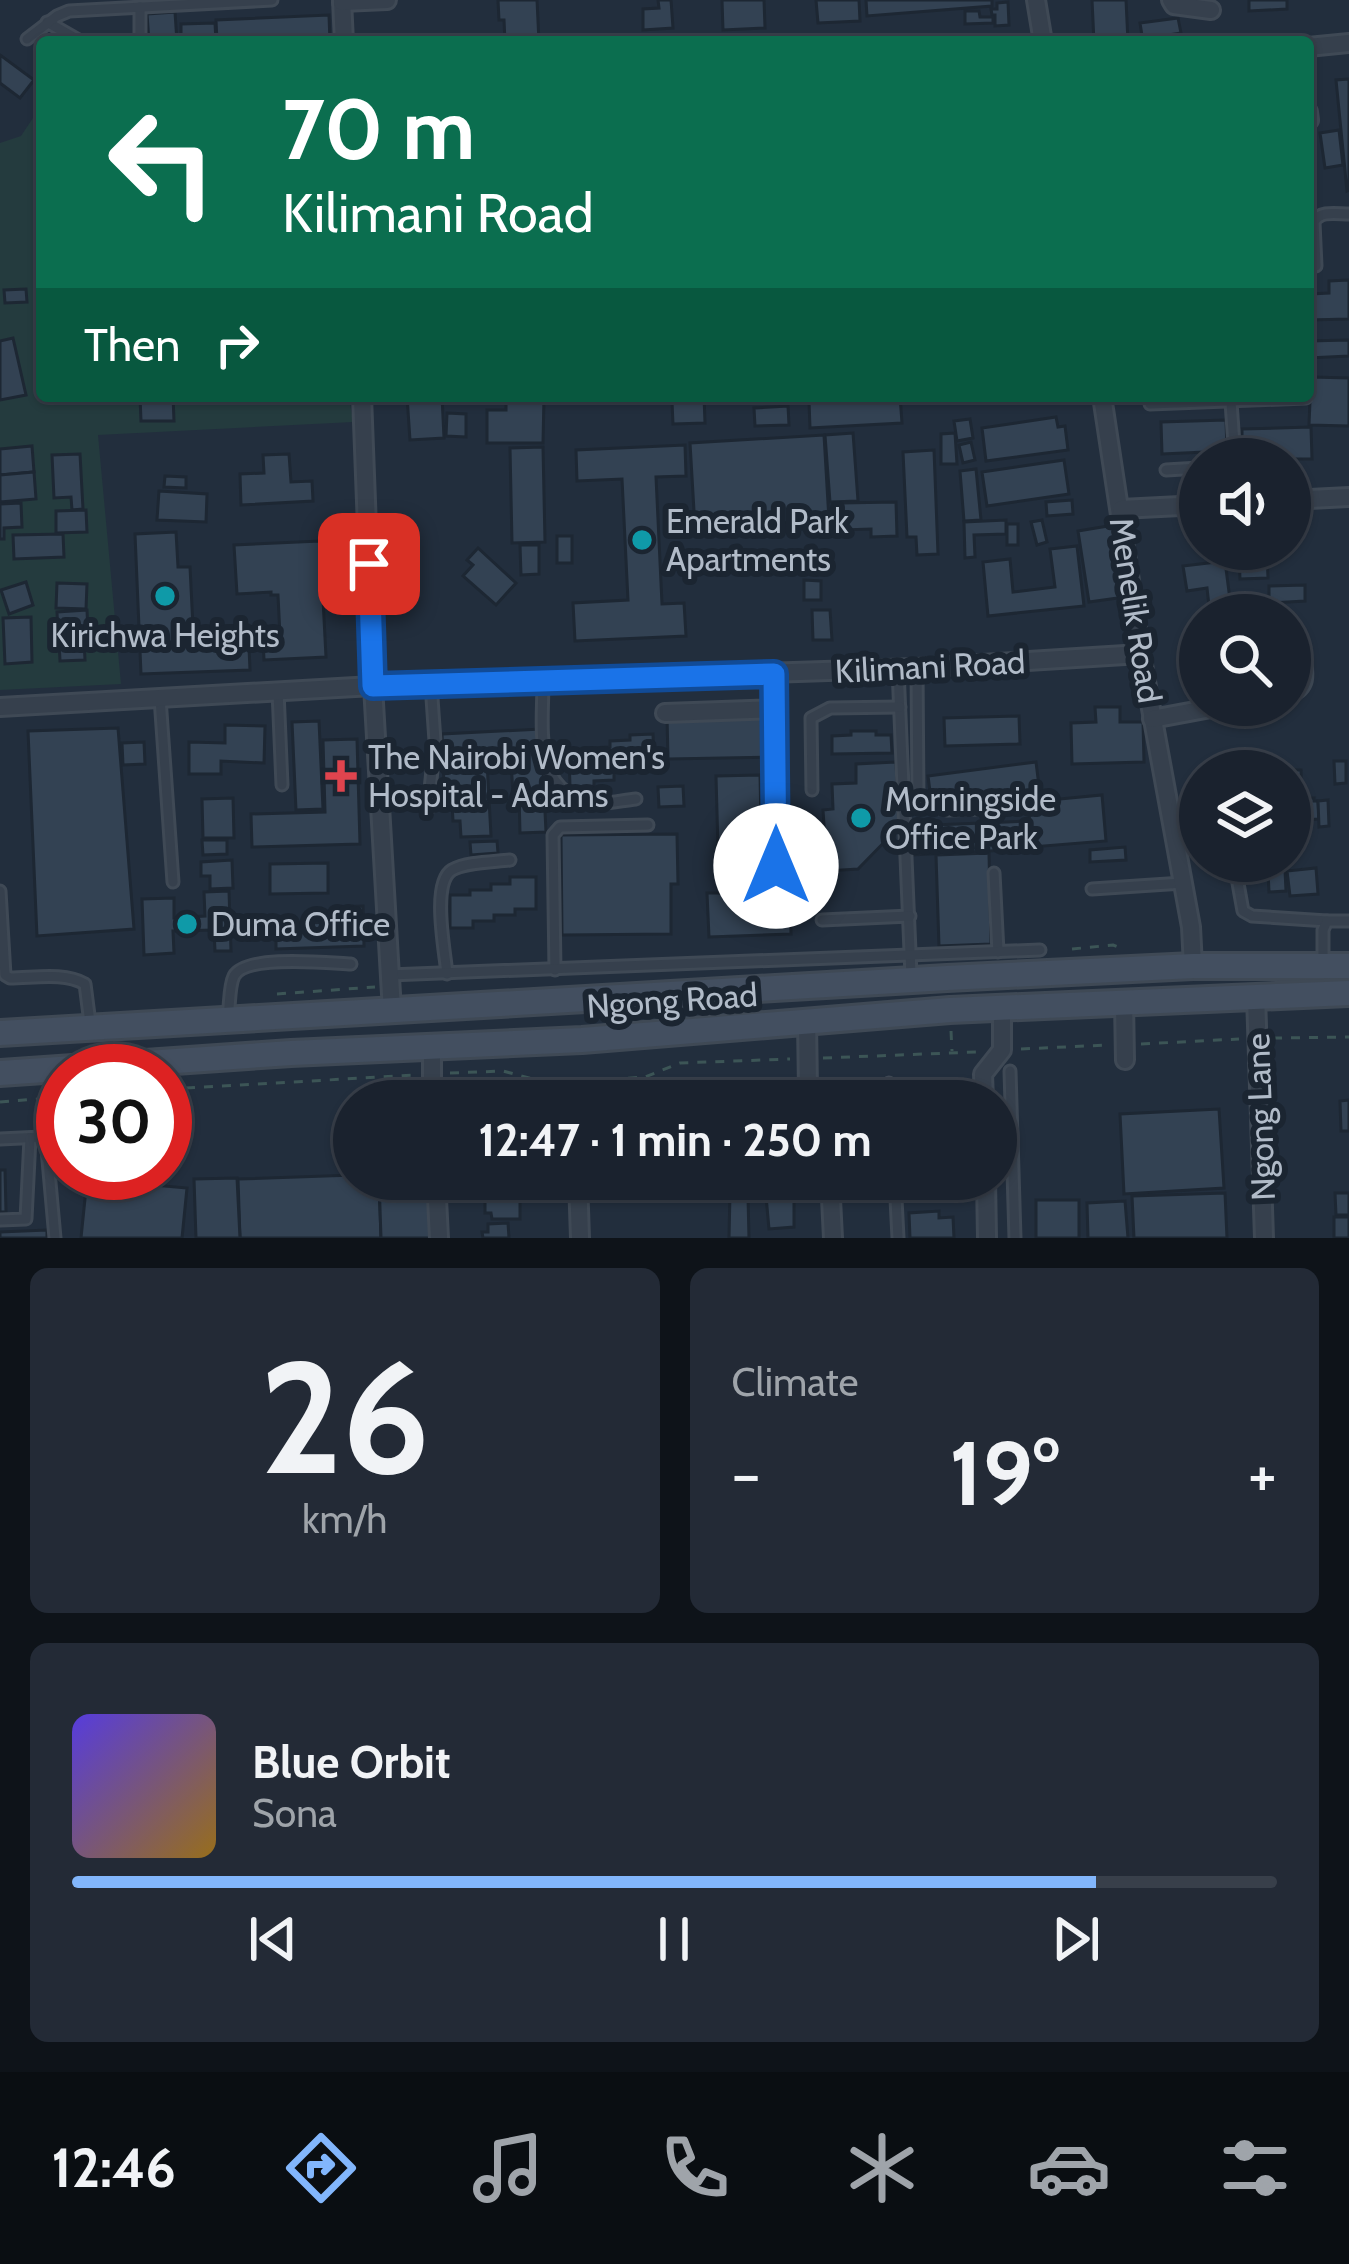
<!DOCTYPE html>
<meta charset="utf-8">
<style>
body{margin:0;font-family:Cabin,sans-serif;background:#232a36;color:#f1f3f6;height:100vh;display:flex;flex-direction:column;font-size:45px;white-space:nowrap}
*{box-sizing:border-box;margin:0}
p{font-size:39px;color:#9fa4aa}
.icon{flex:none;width:66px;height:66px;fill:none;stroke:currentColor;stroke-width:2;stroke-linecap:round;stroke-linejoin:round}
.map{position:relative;height:1238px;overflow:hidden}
.side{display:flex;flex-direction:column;gap:30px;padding:30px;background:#0e1319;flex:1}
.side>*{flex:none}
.banner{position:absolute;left:36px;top:36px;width:1278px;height:366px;border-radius:12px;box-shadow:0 3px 9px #0004,0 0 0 3px #383f4a;background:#0b6e4f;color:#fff;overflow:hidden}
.buttons{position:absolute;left:1179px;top:438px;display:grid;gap:24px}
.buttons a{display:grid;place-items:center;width:132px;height:132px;border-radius:50%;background:#1a222e;box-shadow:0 3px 9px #0004,0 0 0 3px #383f4a;font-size:60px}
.speed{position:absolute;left:36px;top:1044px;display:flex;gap:24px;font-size:60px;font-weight:700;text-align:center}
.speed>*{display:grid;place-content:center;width:156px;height:156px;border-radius:50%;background:#1a222e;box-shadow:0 3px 9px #0004,0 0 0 3px #383f4a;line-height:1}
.speed .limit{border:18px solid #d22;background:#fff;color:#111}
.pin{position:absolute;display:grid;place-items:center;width:102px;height:102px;color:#fff;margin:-51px;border-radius:24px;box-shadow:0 6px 18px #0006}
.me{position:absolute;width:132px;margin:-66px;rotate:0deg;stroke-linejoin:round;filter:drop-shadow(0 0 9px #0008)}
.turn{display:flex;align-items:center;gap:42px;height:252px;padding:0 48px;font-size:54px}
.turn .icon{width:156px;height:156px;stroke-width:2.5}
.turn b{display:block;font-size:84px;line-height:102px}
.then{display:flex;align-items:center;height:114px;padding:0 48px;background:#0003;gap:24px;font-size:45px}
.big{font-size:90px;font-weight:800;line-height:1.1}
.side .tile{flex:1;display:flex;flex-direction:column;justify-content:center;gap:18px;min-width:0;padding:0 42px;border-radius:18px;background:#232a36}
.side .dial{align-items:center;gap:0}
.dial b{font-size:156px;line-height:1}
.song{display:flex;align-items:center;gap:36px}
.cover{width:144px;height:144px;border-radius:18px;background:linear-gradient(135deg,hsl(250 70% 55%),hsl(40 70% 35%))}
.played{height:12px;border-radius:6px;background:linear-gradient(90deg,#82b6fc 85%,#383f4a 85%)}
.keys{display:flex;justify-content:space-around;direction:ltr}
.heat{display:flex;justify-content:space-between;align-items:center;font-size:66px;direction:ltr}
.side .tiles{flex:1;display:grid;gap:30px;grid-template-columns:1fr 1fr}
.tile:last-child{grid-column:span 2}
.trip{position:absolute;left:333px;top:1080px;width:684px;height:120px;border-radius:60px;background:#1a222e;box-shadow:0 3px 9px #0004,0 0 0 3px #383f4a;font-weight:800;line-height:120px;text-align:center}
.tabs{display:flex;height:192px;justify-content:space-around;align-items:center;background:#0a0e12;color:#9fa4aa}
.tabs .icon{width:84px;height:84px}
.tabs .selected{color:#82b6fc}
.tabs b{font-size:54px;color:#f1f3f6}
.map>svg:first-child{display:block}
</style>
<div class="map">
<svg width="1349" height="1238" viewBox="0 0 1349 1238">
<rect width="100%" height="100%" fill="#222e3d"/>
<polygon fill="#243b3e" points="41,106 42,396 349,396 353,422 98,435 121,684 0,690 0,143 21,136"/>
<g fill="#334253" stroke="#1d2733" stroke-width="3">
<polygon points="498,0 537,0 539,42 505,42 504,20 499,20"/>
<polygon points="658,0 671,0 673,28 643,30 643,9 659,8"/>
<polygon points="722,0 764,0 765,28 723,30"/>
<polygon points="816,0 859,0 860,21 818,23"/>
<polygon points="866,0 992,0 992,6 867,16"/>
<polygon points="1092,0 1126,0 1128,42 1094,42"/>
<polygon points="1249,0 1287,0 1287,9 1249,11"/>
<polygon points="1008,2 1009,25 995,26 995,15 992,15 991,9 997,9 997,3"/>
<polygon points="965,11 979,11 980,17 993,17 993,23 965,24"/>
<polygon points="175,12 177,42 149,42 147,14"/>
<polygon points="329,15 330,42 217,42 216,20"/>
<polygon points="1178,18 1181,33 1168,35 1168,42 1143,42 1140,23"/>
<polygon points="215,23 216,42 181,42 181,24"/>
<polygon points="0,55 34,80 20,98 0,83"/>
<polygon points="1349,79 1349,190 1347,191 1336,80"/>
<polygon points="1339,130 1343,165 1325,168 1320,133"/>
<polygon points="1349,280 1349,319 1308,320 1308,283 1311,294 1329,293 1329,281"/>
<polygon points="26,289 27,302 5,303 4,290"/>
<polygon points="13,338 26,395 0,400 0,341"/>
<polygon points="1349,340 1349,356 1308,358 1308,341"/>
<polygon points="1311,377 1349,378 1349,426 1309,425"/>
<polygon points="140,396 173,396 174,421 141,421"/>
<polygon points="407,396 442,396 444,438 410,440"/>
<polygon points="506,396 544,396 543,443 487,443 487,410 506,410"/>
<polygon points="669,396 704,396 705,423 673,424 672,402 669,402"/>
<polygon points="900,396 902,423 810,428 809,401"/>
<polygon points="788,406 789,425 755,426 754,408"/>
<polygon points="447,413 466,414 466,437 446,436"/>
<polygon points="1056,417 1058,427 1065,426 1068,450 986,461 982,428"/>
<polygon points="970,419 973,438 957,441 954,421"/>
<polygon points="1226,420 1227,451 1162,454 1161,422"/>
<polygon points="1311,427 1312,459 1242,459 1242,429"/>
<polygon points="853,433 858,501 830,502 825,435"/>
<polygon points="955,433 957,464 941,464 941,434"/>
<polygon points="824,435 829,520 695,528 690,443"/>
<polygon points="971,442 975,460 963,463 959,445"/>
<polygon points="685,445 686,476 656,477 662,604 684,603 686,636 575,641 573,603 628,600 622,479 577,481 576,450"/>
<polygon points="32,446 34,472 0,475 0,449"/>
<polygon points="543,447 545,542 512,543 510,448"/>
<polygon points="934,450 938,554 917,555 916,537 907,537 903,452"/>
<polygon points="80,454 83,509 72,510 71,497 54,498 52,455"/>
<polygon points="289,454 291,482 312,481 313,501 241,505 240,474 264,473 263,455"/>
<polygon points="1064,460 1069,494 987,506 982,472"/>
<polygon points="976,469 981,520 964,521 960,471"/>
<polygon points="34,472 36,499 0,502 0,475"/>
<polygon points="165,476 186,477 186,488 164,487"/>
<polygon points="159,491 207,494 206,522 157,520"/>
<polygon points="1072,500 1073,514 1047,516 1046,502"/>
<polygon points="896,502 897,536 871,537 871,529 841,530 840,503"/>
<polygon points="21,503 22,527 4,528 4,539 0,539 0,504"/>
<polygon points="86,510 87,532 56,533 56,511"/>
<polygon points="1006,520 1006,534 974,535 975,557 965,558 964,522"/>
<polygon points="1042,520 1047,542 1037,545 1031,522"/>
<rect x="1007" y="524" width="11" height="21"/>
<polygon points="1114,525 1125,597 1089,602 1078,531"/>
<polygon points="176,532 178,567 190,567 193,627 248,625 250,670 141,674 135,534"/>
<polygon points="63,534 64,557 14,559 13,535"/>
<rect x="557" y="536" width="15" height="27"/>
<polygon points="320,541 326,657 264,660 263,637 280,636 278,595 271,595 271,592 237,594 234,545"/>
<polygon points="520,545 539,545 539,574 521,575"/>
<polygon points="1077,546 1084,606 988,616 983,562 1010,559 1013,592 1055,587 1050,549"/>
<polygon points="478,548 516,583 496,605 463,576 473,565 467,560"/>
<polygon points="1267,553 1268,578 1240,579 1239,554"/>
<polygon points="1225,561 1232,615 1210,615 1207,588 1187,591 1183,566"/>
<polygon points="804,580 821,581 821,600 804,600"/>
<polygon points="26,582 33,605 9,614 1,590"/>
<polygon points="57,583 87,584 86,609 56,608"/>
<polygon points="1305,585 1305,601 1269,603 1269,586"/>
<polygon points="87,610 88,633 58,635 57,612"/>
<polygon points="812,610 830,610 832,640 813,640"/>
<polygon points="31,617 32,662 5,664 3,618"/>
<polygon points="84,639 85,660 60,661 59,640"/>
<polygon points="1095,707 1120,707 1120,722 1143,722 1144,762 1072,764 1071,723 1096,722"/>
<polygon points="772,714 773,757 668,759 667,716"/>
<polygon points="1019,716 1020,744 945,746 944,718"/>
<polygon points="319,721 323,809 296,810 292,722"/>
<polygon points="225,725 265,726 264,763 221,761 221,774 189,774 189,742 225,743"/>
<polygon points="118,728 134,929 37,936 28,731"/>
<polygon points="541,729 546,832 520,833 519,794 513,794 511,761 487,762 491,836 461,837 460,821 453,821 451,785 444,785 442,734"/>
<polygon points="851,731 876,731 876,735 891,735 892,753 832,754 832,736 851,735"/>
<polygon points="653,734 654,764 634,765 634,771 614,772 614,780 594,781 594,786 570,787 569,754 590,753 590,748 610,747 610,741 630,740 630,735"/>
<polygon points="357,739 360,844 252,847 251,814 325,812 323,740"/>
<polygon points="144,742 145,764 123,765 122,743"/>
<polygon points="1334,761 1346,761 1346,783 1335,784"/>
<polygon points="896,762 899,827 858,869 827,871 823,810 833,809 832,784 856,783 856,764"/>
<polygon points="1036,762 1040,794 932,807 928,776"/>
<polygon points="1277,770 1301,770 1302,823 1290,824 1290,771"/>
<polygon points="760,775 762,872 779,871 779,884 719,885 716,776"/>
<polygon points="683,786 684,806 659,807 658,787"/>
<polygon points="1102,795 1106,841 1032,847 1028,802"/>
<polygon points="233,798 234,838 203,838 202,799"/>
<polygon points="1303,798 1314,798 1314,801 1318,801 1319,819 1304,820"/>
<polygon points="1328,800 1329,826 1319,827 1318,801"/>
<polygon points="1028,821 1029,849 912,855 911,826"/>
<polygon points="677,834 678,884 671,884 671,934 562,935 561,835"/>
<polygon points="202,840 227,840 227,854 203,855"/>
<polygon points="497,841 498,853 471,855 470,842"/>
<polygon points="819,843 822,882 790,885 786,847"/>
<polygon points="1125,847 1126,860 1090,862 1090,850"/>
<polygon points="989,853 991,944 939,946 936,855"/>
<polygon points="232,860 233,888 210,889 210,876 201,876 201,862"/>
<polygon points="328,863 328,893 270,894 270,864"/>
<polygon points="1316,868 1318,894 1290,896 1287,871"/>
<polygon points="1285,870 1286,891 1269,892 1268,871"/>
<polygon points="510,877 536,877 536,909 515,909 515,915 494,915 494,921 473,921 473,928 450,928 450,895 470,895 470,890 491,890 491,884 510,884"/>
<polygon points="229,891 231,951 215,951 214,930 173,931 174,953 144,955 142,899 174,898 174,918 205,916 204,892"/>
<polygon points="746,891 762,891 762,896 790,894 791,934 709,937 707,893 728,893 728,898 746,897"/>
<polygon points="363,906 364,946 276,949 276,924 335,922 335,907"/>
<polygon points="1349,1100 1349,1131 1341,1131 1340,1101"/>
<polygon points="1219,1109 1224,1188 1124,1194 1120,1114"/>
<polygon points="0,1170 5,1170 6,1212 0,1212"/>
<polygon points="354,1175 354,1179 379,1179 381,1238 240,1238 238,1179"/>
<polygon points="237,1178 240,1238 196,1238 194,1179"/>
<polygon points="87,1179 187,1188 182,1238 81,1238"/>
<polygon points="379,1179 429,1179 431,1238 381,1238"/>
<polygon points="449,1179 564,1179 564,1185 450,1188"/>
<polygon points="590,1179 659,1179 661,1188 658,1189 659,1197 590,1199"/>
<polygon points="669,1179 727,1179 727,1199 663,1200 663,1184"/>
<polygon points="727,1179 793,1179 794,1188 728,1192"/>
<polygon points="794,1179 822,1179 823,1191 794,1192"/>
<polygon points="856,1179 884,1179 884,1199 868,1199 868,1190 856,1189"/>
<polygon points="485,1191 520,1191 520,1219 492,1219 491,1213 485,1213"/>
<polygon points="794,1192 794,1227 769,1229 766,1196"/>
<polygon points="730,1193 748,1196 749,1238 729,1238"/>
<polygon points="1225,1193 1227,1238 1134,1238 1132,1196"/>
<polygon points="1335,1193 1349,1193 1349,1215 1336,1215"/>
<rect x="1036" y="1200" width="43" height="38"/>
<polygon points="1125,1201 1128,1238 1088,1238 1087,1203"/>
<polygon points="939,1211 939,1218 953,1217 954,1238 910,1238 909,1213"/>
<rect x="1334" y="1217" width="15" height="21"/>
<polygon points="508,1223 509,1238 483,1238 482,1232 488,1232 488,1224"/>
<polygon points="47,1230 47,1238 0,1238 0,1232"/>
</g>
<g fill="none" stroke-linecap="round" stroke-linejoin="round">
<g stroke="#3f4955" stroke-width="15">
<g id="service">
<polyline points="140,7 140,42"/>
<polyline points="47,22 82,42"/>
<polyline points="27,39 57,16 69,11 272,0"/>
<path d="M1316,266L1314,222C1320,210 1337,214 1349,214"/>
<polyline points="1231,402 1235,459"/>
<polyline points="1150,404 1306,398"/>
<polyline points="1166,470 1200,468"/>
<polyline points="917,668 918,800 923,806 948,810 1009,808"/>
<polyline points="898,669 911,975"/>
<path d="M543,680C543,729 531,797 598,803C609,804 624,800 636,799"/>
<polyline points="278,691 282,785"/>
<polyline points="160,698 173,882"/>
<polyline points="812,790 811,718 830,708 900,707"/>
<polyline points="428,809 435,741 431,684"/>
<polyline points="1234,861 1243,911 1252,916 1327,921"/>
<polyline points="994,873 998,952"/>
<polyline points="1092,889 1183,883"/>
<path d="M0,891L5,975L10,978C34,978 64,972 85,984L90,1023"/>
<polyline points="822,920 910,916"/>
<polyline points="1323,966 1323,930 1327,921 1349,921"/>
<polyline points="555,970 553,835 560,827 648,825"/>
<path d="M447,974C445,951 431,883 452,870C466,862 493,862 510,860"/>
<polyline points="389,975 1040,950"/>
<path d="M228,1016C230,1005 229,986 234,976C246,954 328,963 351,964"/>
<polyline points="1010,1071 1015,1238"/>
<polyline points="889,1083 890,1101"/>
<polyline points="165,1101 169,1097 169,1065"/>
<polyline points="46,1138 55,1238"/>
<polyline points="0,1139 63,1136"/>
<polyline points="895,1179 898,1238"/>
<polyline points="0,1220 26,1219 30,1138"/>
</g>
</g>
<g stroke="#3f4955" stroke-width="22">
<g id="minor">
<polyline points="342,0 344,42"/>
<polyline points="1036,0 1043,42"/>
<polyline points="1171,0 1174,5 1211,10"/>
<polyline points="342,2 387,0"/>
<polyline points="1308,47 1349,43"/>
<polyline points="1308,112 1309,120"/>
<polyline points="362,396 373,686 392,1011"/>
<polyline points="1102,396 1141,654 1191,927 1193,966"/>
<polyline points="1290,500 1349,497"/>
<polyline points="1121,509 1200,505"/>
<path d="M1290,693C1309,685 1303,671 1301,654"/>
<polyline points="0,707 373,686 917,668 1141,654"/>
<polyline points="775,709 776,865"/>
<polyline points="665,713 775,709 774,674"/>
<polyline points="1152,719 1227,705"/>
<polyline points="1256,996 1264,1238"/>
<polyline points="1124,1002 1125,1060"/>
<polyline points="807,1022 808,1089"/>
<polyline points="432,1101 432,1046"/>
<polyline points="629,1101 825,1088 825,1101"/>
<polyline points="984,1101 983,1074 1002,1050 1002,1007"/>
<polyline points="436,1179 439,1238"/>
<polyline points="578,1179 580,1238"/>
<polyline points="830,1179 833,1238"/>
<polyline points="986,1179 987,1238"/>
</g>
</g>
<g stroke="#3f4955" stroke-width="30">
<g id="secondary">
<polyline points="0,1033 947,978 1193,966 1349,966"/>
<polyline points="0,1073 291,1053 582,1040 950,1010 1349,993"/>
</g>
</g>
<g stroke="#3c5556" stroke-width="3" stroke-dasharray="9 9" stroke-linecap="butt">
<polyline points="1072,949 1113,945 1121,948"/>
<polyline points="277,994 375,987"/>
<polyline points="951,1031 952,1051"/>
<polyline points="1273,1038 1349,1037"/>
<polyline points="1141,1044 1239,1039"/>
<polyline points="1021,1049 1107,1045"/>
<polyline points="823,1058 976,1052"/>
<polyline points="450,1073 503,1071 552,1084 645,1077 680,1063 790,1059"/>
<polyline points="186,1088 416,1075"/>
<polyline points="0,1102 63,1097"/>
</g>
<use href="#service" stroke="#36404d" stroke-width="9"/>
<use href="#minor" stroke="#36404d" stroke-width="16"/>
<use href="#secondary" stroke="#434f60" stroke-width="24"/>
</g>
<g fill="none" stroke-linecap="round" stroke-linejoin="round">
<g stroke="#114b97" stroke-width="30">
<polyline id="route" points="369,564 373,686 774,674 776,866"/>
</g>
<use href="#route" stroke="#1a73e8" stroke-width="21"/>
</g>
<g fill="#0f9aa8" stroke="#1b2531" stroke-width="4.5">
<circle cx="642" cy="540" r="12"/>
<circle cx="165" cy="596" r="12"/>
<circle cx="861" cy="818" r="12"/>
<circle cx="187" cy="924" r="12"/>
</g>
<path fill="#e0444e" stroke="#1b2531" stroke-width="4.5" d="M335 758h12v12h12v12h-12v12h-12v-12h-12v-12h12z"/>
<g text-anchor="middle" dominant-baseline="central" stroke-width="12" stroke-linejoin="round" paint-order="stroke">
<g font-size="33" fill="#b1bbc8" stroke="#1b2531" text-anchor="start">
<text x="666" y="521">Emerald Park<tspan x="666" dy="38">Apartments</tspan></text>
<text x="165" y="635" text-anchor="middle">Kirichwa Heights</text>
<text x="368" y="757">The Nairobi Women's<tspan x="368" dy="38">Hospital - Adams</tspan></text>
<text x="885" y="799">Morningside<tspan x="885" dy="38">Office Park</tspan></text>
<text x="211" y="924">Duma Office</text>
</g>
<g font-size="33" fill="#b1bbc8" stroke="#1b2531">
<text transform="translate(1136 610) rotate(81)">Menelik Road</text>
<text transform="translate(930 666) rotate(-3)">Kilimani Road</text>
<text transform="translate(672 1000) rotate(-4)">Ngong Road</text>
<text transform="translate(1260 1117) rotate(-92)">Ngong Lane</text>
</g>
</g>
</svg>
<div class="buttons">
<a><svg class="icon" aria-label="sound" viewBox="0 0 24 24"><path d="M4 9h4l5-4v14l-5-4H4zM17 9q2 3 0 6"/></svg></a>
<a><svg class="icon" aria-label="search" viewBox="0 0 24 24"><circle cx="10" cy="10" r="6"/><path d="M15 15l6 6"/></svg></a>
<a><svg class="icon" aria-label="layers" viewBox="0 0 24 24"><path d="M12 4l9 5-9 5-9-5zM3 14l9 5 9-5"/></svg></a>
</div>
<div class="speed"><div class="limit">30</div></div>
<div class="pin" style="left:369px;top:564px;background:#d93025"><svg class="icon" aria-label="arrive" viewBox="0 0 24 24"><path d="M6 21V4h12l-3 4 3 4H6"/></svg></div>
<svg class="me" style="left:776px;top:866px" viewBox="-20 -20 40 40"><circle r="19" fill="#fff"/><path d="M0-13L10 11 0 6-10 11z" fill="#1a73e8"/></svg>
<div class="trip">12:47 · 1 min · 250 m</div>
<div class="banner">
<div class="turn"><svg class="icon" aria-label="left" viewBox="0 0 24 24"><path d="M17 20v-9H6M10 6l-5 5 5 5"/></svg><div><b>70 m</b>Kilimani Road</div></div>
<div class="then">Then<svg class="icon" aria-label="right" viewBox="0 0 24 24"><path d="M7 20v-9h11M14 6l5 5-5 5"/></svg></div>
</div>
</div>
<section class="side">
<div class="tiles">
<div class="tile dial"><b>26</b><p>km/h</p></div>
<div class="tile"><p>Climate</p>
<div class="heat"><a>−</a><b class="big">19°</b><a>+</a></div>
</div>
<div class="tile">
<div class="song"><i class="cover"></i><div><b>Blue Orbit</b><p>Sona</p></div></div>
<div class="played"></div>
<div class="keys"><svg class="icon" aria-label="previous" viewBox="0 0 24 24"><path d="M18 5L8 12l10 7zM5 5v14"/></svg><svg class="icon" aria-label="pause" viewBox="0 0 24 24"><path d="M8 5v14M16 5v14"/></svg><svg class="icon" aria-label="next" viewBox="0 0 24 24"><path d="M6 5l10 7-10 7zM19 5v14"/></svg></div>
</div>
</div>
</section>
<nav class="tabs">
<b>12:46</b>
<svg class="icon selected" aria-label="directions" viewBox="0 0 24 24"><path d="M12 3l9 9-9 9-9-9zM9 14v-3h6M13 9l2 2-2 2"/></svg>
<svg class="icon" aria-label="music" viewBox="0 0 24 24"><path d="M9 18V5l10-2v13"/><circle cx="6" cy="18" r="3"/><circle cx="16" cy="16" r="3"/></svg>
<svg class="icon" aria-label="phone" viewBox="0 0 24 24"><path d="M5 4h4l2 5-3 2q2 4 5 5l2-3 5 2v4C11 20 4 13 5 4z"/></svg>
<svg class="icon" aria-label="climate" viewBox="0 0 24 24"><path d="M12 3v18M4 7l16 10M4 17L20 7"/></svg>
<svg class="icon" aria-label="car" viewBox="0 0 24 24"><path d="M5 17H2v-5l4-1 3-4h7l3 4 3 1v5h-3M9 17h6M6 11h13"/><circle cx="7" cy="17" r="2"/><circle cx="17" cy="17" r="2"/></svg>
<svg class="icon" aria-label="filters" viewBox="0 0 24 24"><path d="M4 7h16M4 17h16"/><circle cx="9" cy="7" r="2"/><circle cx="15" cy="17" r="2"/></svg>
</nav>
